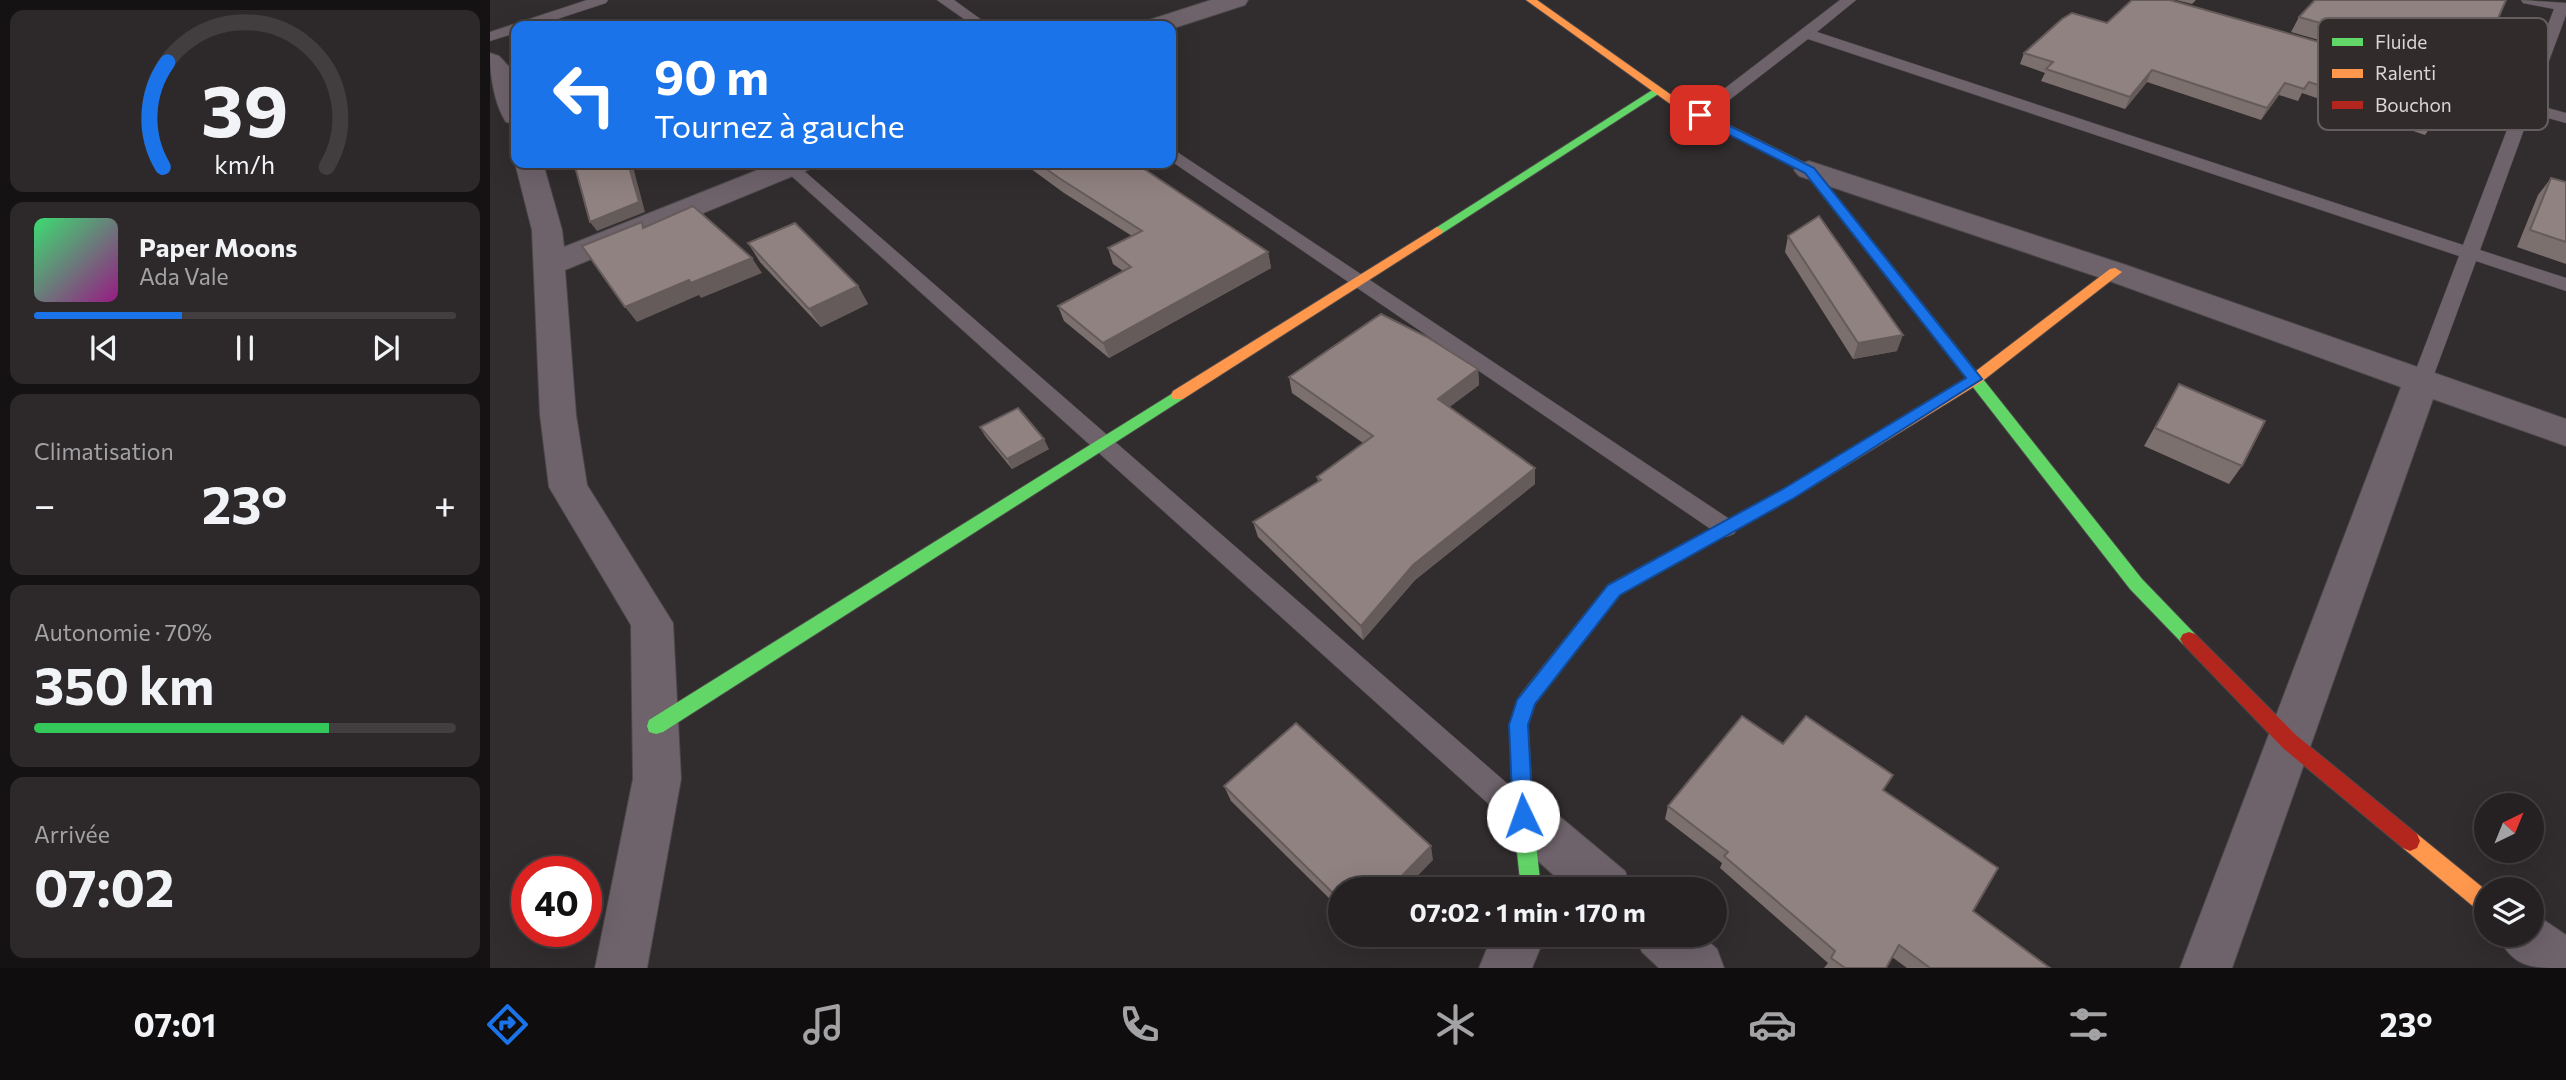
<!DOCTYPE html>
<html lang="fr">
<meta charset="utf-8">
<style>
body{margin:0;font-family:Commissioner,sans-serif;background:#2d292a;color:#f1f3f6;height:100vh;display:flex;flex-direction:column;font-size:26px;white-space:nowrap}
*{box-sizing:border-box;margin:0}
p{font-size:23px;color:#a3a3a5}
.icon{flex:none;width:38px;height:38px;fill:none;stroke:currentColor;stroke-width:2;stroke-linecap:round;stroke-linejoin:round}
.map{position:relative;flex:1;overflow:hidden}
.drawer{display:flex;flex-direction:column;gap:10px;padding:10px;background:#141213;width:490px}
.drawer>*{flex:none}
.top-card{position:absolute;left:21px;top:21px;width:665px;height:147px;border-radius:14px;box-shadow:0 7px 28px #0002,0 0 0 2px #423e40;background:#1a73e8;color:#fff;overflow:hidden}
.needle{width:46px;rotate:43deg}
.buttons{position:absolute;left:1984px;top:793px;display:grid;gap:14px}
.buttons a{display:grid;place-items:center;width:70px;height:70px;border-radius:50%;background:#252122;box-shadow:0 7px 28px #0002,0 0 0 2px #423e40;font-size:35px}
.speed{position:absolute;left:21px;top:856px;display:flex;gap:14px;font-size:35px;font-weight:700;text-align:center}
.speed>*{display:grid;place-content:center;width:91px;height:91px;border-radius:50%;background:#252122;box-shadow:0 7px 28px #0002,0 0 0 2px #423e40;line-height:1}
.speed .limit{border:10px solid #d22;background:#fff;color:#111}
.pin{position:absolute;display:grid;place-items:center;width:60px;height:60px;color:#fff;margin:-30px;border-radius:14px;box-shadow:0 4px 10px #0006}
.me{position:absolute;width:77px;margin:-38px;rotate:357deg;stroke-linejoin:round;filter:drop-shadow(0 0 5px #0008)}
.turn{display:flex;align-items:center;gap:24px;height:147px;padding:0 28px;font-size:32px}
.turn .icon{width:91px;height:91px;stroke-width:2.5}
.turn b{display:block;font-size:49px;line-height:60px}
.big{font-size:52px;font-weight:700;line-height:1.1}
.drawer .tile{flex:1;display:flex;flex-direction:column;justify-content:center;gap:10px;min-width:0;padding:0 24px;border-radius:14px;background:#2d292a}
.drawer .dial{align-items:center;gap:0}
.dial svg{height:182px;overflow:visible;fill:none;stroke:#423e40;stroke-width:7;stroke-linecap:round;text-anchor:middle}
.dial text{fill:#f1f3f6;stroke:none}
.song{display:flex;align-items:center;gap:21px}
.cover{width:84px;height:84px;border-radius:10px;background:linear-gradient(135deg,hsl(140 70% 55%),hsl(310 70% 35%))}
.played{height:7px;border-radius:4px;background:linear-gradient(90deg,#1a73e8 35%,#423e40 35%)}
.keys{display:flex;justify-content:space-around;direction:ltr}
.heat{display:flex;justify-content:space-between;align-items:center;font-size:38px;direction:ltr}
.charge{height:10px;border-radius:5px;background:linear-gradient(90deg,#34c759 70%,#423e40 0)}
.trip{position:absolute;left:838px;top:877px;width:399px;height:70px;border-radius:35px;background:#252122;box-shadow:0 7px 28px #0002,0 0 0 2px #423e40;font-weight:700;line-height:70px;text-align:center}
.tabs{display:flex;height:112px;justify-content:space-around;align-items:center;background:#0f0d0e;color:#a3a3a5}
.tabs .icon{width:49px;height:49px}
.tabs .active{color:#1a73e8}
.tabs b{font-size:32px;color:#f1f3f6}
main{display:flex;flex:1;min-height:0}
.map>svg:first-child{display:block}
</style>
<main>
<section class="drawer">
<div class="tile dial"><svg viewBox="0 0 100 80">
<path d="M14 69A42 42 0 1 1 86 69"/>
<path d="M14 69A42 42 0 0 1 16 23" stroke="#1a73e8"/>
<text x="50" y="56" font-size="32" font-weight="700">39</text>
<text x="50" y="72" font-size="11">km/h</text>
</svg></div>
<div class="tile">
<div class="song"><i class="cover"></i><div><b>Paper Moons</b><p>Ada Vale</p></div></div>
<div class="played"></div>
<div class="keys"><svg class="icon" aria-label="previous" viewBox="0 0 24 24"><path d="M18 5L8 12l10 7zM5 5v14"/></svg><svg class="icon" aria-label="pause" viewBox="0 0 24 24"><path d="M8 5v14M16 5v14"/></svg><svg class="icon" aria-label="next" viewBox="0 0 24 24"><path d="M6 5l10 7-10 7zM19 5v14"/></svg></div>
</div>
<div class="tile"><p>Climatisation</p>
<div class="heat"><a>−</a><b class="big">23°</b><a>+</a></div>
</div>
<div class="tile"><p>Autonomie · 70%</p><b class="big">350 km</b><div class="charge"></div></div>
<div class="tile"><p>Arrivée</p><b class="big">07:02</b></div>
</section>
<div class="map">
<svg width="2076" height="968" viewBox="0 0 2076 968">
<rect width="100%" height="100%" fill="#312c2d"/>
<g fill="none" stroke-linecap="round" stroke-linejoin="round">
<g stroke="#4b4849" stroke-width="1">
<g id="lane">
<polygon points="97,0 118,0 116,3 46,26 26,26 26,33 0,41 0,32"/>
<polygon points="447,0 464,0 500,26 484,26"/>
<polygon points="1350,0 1366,0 1327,32 1973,245 2025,109 1932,82 1930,79 1938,74 2029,100 2064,9 2033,3 2031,0 2076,3 2076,15 2043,104 2076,113 2076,123 2040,113 1990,250 2076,278 2076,291 1986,261 1942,380 1939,385 1932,387 1925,385 1922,380 1969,256 1318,39 1216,118 1204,118 1202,115 1204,112"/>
<polygon points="681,148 1244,522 1248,528 1244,534 1236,537 1228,534 681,161"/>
<polygon points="287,163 305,163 1042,805 1046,815 1042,825 1032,829 1022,825"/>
</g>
</g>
<g stroke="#4b4849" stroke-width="2">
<g id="street">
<polygon points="721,0 758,0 755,5 681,29 681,26 653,26 656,21"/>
<path d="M0,53L9,56L26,74V124L16,122C4,104 0,74 0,53Z"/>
<polygon points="26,161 26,163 53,163 72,230 74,247 285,163 324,163 320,169 75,270 86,415 97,485 183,623 191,779 157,968 105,968 143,779 141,625 59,487 50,415 42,230 25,163"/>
<polygon points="1319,161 1636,265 2076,419 2076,446 1943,399 1742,968 1690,968 1911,387 1614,279 1309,176 1304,170 1309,164"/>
<polygon points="1033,793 1050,800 1135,871 1142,889 1079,889 1016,832 1009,816 1016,800"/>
<path d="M2042,912L2076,935V968C2040,968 2023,968 2007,934H2042Z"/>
<polygon points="1003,934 1056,934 1042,968 989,968"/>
<polygon points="1144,934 1210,934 1227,949 1234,968 1169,968 1152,952"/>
</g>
</g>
<g stroke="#4b4849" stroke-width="2">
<g id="fast">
<polygon points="1164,89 1173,91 951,234 943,234 941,231"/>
<polygon points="1484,373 1489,374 1652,579 1705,634 1708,639 1705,644 1699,646 1693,644 1640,589 1479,382 1477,378 1479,374"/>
<polygon points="688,390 695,395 693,399 173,732 166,734 159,732 157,726 159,720"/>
<polygon points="1309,481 1315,483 1317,487 1315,491 1130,595 1045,704 1038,725 1043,816 1051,889 1031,889 1023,816 1020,725 1031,694 1118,585"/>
</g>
</g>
<g stroke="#4b4849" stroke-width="2">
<g id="slow">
<polygon points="1036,0 1047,0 1187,99 1323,167 1486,371 1620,269 1625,268 1632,272 1490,383 1315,491 1303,491 1301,487 1303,483 1476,378 1315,173 1179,103"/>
<polygon points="947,227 953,231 951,234 693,399 683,399 681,395 683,391"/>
<polygon points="1920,831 1927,834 1997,891 1997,915 1990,912 1913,848 1910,841 1913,834"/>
</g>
</g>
<g stroke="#4b4849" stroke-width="2">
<polygon id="jam" points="1699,632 1705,634 1807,736 1927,834 1930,841 1927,848 1920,851 1913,848 1793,748 1693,644 1690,639 1693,634"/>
</g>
<use href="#lane" fill="#6f636b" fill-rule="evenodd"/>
<use href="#street" fill="#6f636b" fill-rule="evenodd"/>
<use href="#fast" fill="#63d668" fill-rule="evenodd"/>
<use href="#slow" fill="#ff974d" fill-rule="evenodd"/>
<use href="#jam" fill="#b3261e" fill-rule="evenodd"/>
</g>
<g fill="#7c706e">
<polygon points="1686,0 1706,0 1702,4"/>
<polygon points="1809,17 1996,46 1972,81 1801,32"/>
<polygon points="1617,23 1971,82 1935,135 1812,93 1808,101 1789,95 1771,120 1657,82 1635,109 1551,81 1555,73 1530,64 1534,53"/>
<polygon points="533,163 645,163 778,252 781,268 619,358 574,321 568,306 633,271 623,264 618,248 642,236 574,193"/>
<polygon points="2061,178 2076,182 2076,264 2027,247 2048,195"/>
<polygon points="1298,236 1407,351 1363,359 1295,252"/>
<polygon points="258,243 368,286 378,304 331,327 270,262"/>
<polygon points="988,369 989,385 959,407 1045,484 925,580 873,640 768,537 763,522 828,482 827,477 873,443 802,393 799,377"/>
<polygon points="1689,384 1752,466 1739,484 1654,446"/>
<polygon points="490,427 559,449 522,469 495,436"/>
<polygon points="1293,744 1394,791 1483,911 1560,968 1417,968 1402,957 1396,968 1334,968 1338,963 1230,868 1232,863 1175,819 1178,806"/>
<polygon points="734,786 943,860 850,889 850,909 741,801"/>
</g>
<g fill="#655b5a">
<polygon points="1662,70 1657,82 1635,109 1640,97"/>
<polygon points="1795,83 1789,95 1771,120 1777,108"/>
<polygon points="138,163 142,163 155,212 107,231 100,222"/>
<polygon points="778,252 781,268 619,358 613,343"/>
<polygon points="262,258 272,273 211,298 209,295 147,322 135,307 199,280"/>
<polygon points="368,286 378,304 331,327 319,309"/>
<polygon points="1413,335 1407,351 1363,359 1368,343"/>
<polygon points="988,369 989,385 949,415 948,399"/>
<polygon points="554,439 559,449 522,469 517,459"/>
<polygon points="1045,468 1045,484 925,580 873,640 871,626 923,565"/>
<polygon points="941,846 943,860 915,889 899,889"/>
</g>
<g fill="#908280" stroke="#655b5a" stroke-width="2">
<polygon points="1642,0 1680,0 1971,82 1943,123 1819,82 1814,89 1795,83 1777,108 1662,70 1640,97 1556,69 1563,62 1534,53 1572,19 1582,13 1617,23"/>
<polygon points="1825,0 2016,0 1996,46 1982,66 1809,17"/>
<polygon points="84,163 138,163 149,202 100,222"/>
<polygon points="548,163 645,163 778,252 613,343 568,306 641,267 618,248 652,231 569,178"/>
<polygon points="2061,178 2076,182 2076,242 2040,230"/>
<polygon points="203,206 262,258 201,283 199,280 135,307 92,246 152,222 153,228"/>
<polygon points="1329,216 1413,335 1368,343 1298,236"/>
<polygon points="305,223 368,286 319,309 258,243"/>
<polygon points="891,314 937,337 988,369 948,399 1045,468 923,565 871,626 763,522 831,480 827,477 883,436 799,377"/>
<polygon points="1689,384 1775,421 1752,466 1665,428"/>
<polygon points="528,408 554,439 517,459 490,427"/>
<polygon points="1252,716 1293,744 1316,716 1403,775 1393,790 1508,868 1483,911 1560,968 1440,968 1409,945 1396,968 1355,968 1341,958 1345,951 1234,856 1238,852 1178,806"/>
<polygon points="806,723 941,846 899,889 850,889 850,900 734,786"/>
</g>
<polygon fill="#1a73e8" stroke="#114b97" stroke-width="2" points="1206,113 1214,113 1324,168 1492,379 1304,498 1130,595 1045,704 1038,725 1043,816 1040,823 1033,825 1026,823 1023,816 1019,725 1027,700 1118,585 1293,489 1476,378 1315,173 1206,118"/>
<rect x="1828" y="18" width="230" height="112" rx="10" fill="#322b2c" stroke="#655e5f" stroke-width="2"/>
<rect x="1842" y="38" width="31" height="8" fill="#63d668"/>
<rect x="1842" y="69" width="31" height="9" fill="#ff974d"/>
<rect x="1842" y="101" width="31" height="8" fill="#b3261e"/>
<g font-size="19" fill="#dbd6d7">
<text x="1885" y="49">Fluide</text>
<text x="1885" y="80">Ralenti</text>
<text x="1885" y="112">Bouchon</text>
</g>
</svg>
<div class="buttons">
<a><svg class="needle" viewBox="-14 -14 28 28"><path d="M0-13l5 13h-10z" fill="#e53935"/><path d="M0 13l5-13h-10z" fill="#a3a3a5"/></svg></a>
<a><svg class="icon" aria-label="layers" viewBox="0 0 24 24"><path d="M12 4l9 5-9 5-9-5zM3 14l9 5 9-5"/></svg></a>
</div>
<div class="speed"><div class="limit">40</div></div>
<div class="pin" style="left:1210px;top:115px;background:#d93025"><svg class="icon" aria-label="arrive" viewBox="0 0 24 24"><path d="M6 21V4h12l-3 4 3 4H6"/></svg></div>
<svg class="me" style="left:1033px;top:816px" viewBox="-20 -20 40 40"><circle r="19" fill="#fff"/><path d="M0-13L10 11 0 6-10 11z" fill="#1a73e8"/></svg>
<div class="trip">07:02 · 1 min · 170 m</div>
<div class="top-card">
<div class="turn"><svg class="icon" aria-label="left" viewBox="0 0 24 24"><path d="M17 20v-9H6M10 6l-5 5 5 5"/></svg><div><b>90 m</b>Tournez à gauche</div></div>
</div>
</div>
</main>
<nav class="tabs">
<b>07:01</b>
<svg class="icon active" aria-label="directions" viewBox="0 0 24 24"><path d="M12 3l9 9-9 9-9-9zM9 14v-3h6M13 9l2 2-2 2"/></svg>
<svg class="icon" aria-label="music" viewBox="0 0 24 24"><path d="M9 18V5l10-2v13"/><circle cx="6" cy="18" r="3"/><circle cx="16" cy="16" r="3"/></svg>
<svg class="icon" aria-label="phone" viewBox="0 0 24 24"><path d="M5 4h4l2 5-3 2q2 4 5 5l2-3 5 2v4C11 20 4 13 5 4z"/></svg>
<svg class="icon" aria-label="climate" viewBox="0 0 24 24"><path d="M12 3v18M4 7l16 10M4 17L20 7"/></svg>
<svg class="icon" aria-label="car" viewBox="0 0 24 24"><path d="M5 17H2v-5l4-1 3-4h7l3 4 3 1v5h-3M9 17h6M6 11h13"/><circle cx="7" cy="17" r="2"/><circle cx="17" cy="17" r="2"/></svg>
<svg class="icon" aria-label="filters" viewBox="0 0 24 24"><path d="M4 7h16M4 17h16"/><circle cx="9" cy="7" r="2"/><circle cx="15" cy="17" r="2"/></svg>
<b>23°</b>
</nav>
